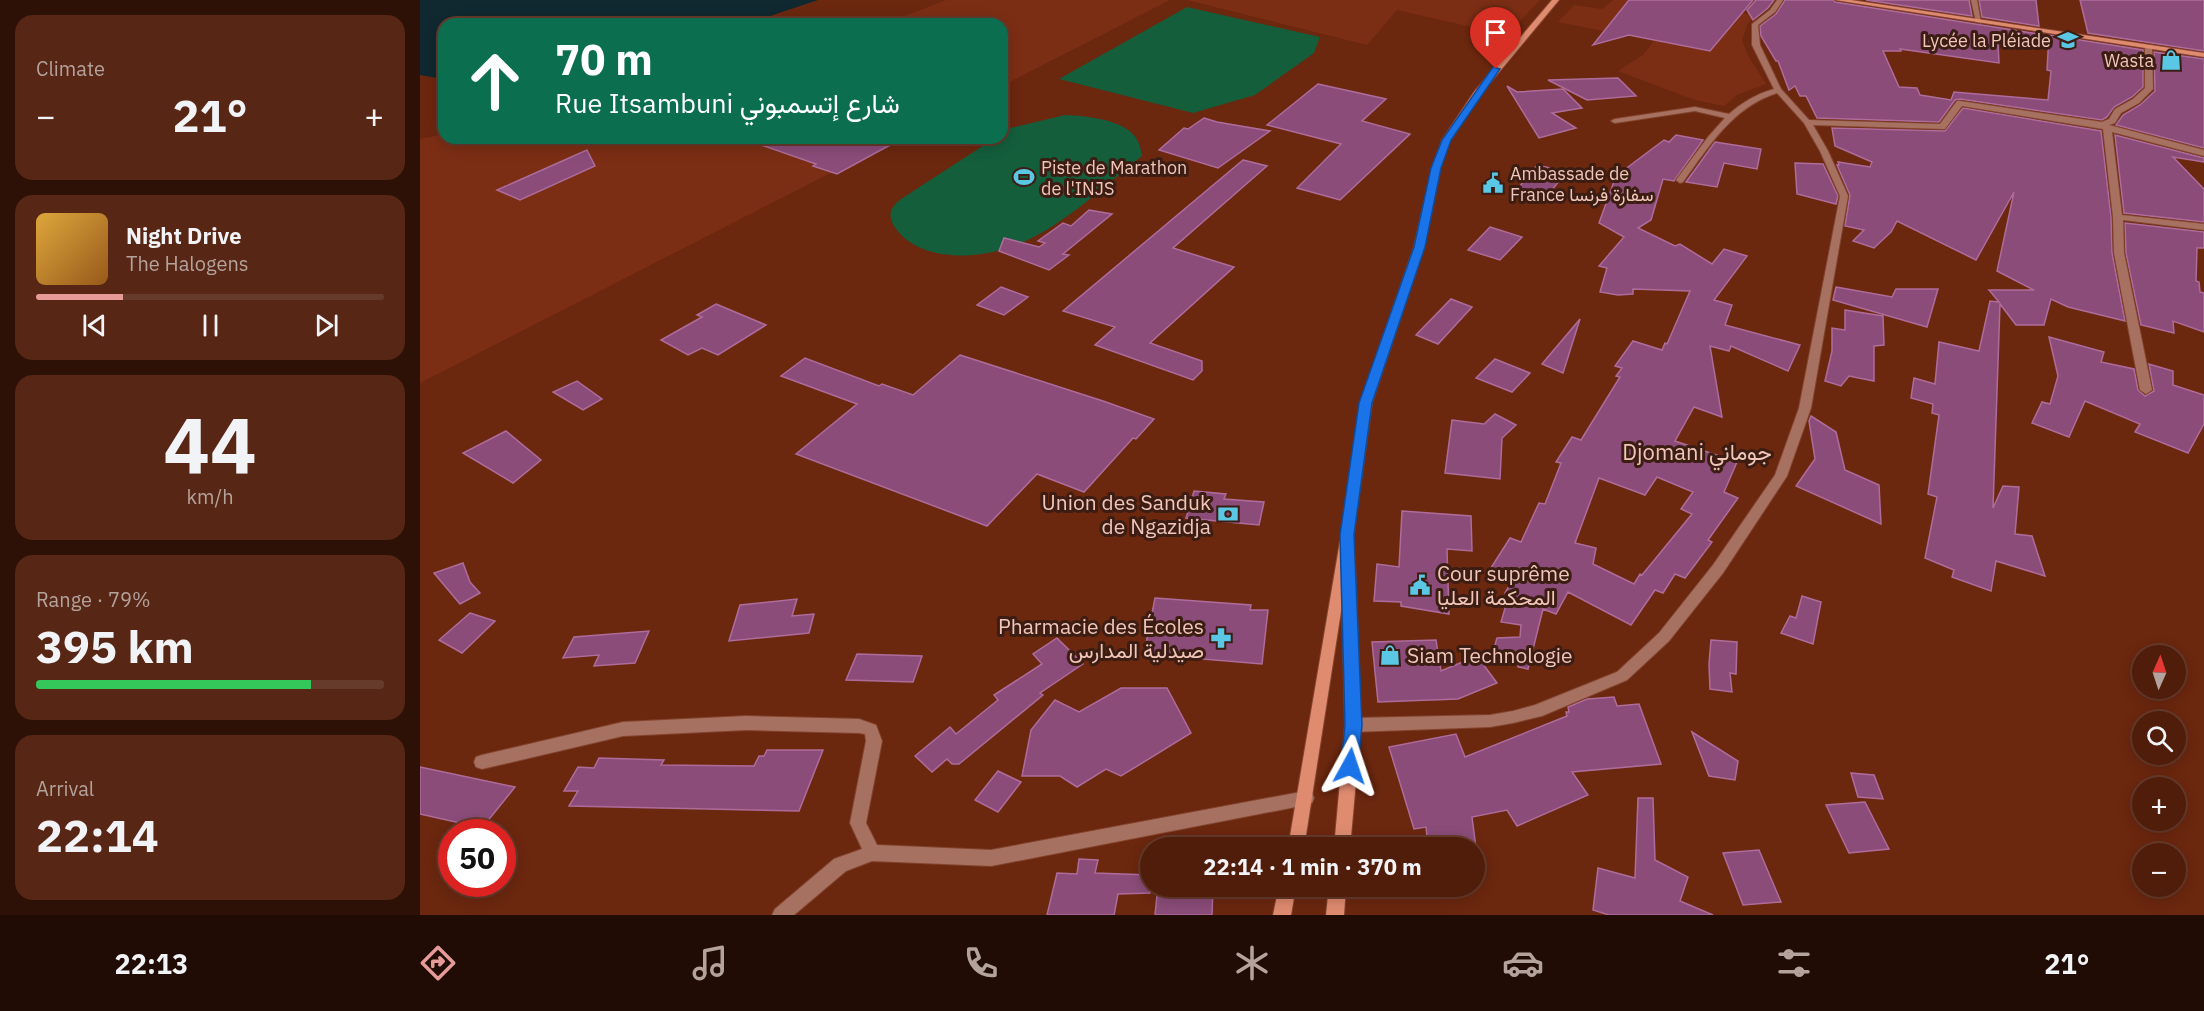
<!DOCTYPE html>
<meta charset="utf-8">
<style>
body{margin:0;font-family:"IBM Plex Sans",Vazirmatn,sans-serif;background:#572614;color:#f1f3f6;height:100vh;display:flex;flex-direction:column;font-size:22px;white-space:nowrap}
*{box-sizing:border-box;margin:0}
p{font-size:20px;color:#b4a29d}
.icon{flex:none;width:33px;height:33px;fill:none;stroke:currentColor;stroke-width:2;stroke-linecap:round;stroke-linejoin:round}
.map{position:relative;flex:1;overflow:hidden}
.drawer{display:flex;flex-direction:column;gap:15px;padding:15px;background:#2d1006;width:420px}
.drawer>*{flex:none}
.banner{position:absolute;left:18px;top:18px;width:570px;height:126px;border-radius:18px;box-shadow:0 3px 15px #0003,0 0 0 2px #673b2c;background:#0b6e4f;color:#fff;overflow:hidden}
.needle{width:39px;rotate:3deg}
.fabs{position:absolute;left:1712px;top:645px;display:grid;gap:12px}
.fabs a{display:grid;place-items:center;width:54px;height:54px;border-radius:50%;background:#511d0b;box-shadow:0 3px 15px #0003,0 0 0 2px #673b2c;font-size:30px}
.speed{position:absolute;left:18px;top:819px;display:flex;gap:12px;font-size:30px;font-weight:700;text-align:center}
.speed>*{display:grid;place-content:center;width:78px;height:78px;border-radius:50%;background:#511d0b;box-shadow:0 3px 15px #0003,0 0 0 2px #673b2c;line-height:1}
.speed .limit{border:9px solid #d22;background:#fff;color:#111}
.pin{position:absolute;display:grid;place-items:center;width:51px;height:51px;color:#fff;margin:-62px -26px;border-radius:50% 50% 50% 0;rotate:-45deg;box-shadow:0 0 6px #0007}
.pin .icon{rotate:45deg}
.me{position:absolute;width:66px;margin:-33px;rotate:5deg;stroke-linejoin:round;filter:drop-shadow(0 0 4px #0008)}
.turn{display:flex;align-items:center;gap:21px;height:126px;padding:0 18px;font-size:27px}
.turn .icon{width:78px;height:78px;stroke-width:2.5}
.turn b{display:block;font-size:42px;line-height:51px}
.big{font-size:45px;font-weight:700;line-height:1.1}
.drawer .tile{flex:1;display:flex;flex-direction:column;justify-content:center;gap:9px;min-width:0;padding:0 21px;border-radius:18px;background:#572614}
.drawer .dial{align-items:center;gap:0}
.dial b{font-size:78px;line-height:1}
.song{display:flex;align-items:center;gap:18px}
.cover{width:72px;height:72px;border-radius:9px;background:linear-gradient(135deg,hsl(40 70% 55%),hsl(30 70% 35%))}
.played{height:6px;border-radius:3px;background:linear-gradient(90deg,#e69b98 25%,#673b2c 25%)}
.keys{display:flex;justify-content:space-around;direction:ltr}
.heat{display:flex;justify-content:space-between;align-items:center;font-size:33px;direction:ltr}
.charge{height:9px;border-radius:4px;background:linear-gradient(90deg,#34c759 79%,#673b2c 0)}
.trip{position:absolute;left:720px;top:837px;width:345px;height:60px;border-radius:30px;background:#511d0b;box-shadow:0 3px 15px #0003,0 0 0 2px #673b2c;font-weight:700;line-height:60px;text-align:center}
.menu{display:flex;height:96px;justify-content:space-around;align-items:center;background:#200c04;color:#b4a29d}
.menu .icon{width:42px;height:42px}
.menu .current{color:#e69b98}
.menu b{font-size:27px;color:#f1f3f6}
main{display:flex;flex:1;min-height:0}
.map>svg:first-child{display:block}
</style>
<main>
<section class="drawer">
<div class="tile"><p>Climate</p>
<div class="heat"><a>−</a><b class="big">21°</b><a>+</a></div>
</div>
<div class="tile">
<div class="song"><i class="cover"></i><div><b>Night Drive</b><p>The Halogens</p></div></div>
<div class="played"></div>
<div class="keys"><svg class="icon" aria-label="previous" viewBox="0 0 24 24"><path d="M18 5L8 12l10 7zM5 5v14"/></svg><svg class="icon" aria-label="pause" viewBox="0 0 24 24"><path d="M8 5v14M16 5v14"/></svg><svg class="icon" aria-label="next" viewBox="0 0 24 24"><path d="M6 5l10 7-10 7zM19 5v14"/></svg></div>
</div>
<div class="tile dial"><b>44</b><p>km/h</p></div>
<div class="tile"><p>Range · 79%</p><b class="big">395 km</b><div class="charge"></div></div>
<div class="tile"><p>Arrival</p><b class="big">22:14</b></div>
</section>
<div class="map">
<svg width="1784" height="915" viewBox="0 0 1784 915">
<rect width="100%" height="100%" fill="#6c270f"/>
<g fill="#7c2e14">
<polygon points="526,0 750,0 582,86 582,24 464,24"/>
<polygon points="767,0 1120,0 1087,35 977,10 947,45"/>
<polygon points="1193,0 1269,0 1336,16 1328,23 1322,40 1328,56 1346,84 1317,95 1304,106 1275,100 1198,71 1223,55 1234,41 1138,22 1154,5 1182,9"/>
<polygon points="24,134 24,138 479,138 0,383 0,139"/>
</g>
<g fill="#145e3c">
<polygon points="767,7 900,37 894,53 835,95 773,113 639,79"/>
<path d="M645,115C665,116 704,119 716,138C719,142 721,150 722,156C684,186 641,228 596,245C559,260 498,263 474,226C467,214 471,207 481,199L575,138H582V133L591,128Z"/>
</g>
<polygon fill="#10282f" points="0,0 398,0 326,24 24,24 24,64 21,64 17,78 0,75"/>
<g fill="#8b4c79" stroke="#ae6c9b" stroke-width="1.5" fill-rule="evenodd">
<polygon points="1209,0 1333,0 1290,51 1209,35 1173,45"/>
<polygon points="1336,0 1354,0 1348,8 1333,20 1327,10"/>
<polygon points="1365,0 1413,0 1415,2 1619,34 1620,49 1578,42 1579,63 1480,49 1481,51 1463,51 1479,87 1497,88 1500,95 1531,100 1534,92 1628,100 1631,71 1627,70 1629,35 1723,50 1723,87 1712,97 1694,107 1687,117 1682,120 1540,99 1535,100 1519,122 1397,118 1386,96 1380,96 1375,86 1369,90 1358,61 1356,61 1341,36 1340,26 1356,14"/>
<polygon points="1446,0 1549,0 1552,16"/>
<polygon points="1559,0 1616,0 1619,26 1562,17"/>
<polygon points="1660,0 1784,0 1784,51 1668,33"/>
<polygon points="1734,52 1784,59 1784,148 1696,125 1703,115 1720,105 1735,91"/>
<polygon points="1198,78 1216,96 1167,100 1128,80"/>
<polygon points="898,84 966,99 942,121 990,134 920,200 877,188 921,144 847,125"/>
<polygon points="1087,86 1097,92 1143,89 1162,108 1132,113 1156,128 1119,138"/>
<polygon points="1543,108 1681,131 1691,217 1692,253 1705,321 1648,307 1631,299 1624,325 1596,325 1580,304 1573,508 1583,486 1599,487 1595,534 1612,536 1625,576 1576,561 1571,591 1532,577 1534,570 1505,558 1517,497 1508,494 1519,415 1512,413 1513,404 1491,398 1494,378 1515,384 1519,342 1559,351 1570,301 1579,302 1569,290 1614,290 1577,271 1594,192 1556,260 1477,221 1471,232 1454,248 1433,241 1444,230 1425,226 1430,195 1417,165 1419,165 1418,162 1450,167 1452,162 1415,146 1412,128 1525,131"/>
<polygon points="784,118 797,122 850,131 798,168 739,150 764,128 768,129"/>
<path d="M1256,135L1283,140L1254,181L1243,179L1231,220L1218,228L1255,246L1260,244L1292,264L1304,249L1327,256L1294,300L1312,305L1305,325L1380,345L1368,371L1311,346L1309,351L1290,346L1302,417L1274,407L1255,441L1317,462L1304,492L1318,498L1288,540L1292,542L1265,578L1255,574L1243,593L1235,590L1211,625L1148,592L1136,614L1123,609L1108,669L1098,667V663L1072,655L1077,638L1100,637L1101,625L1081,622L1089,595L1085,593L1092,581L1069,571L1090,538L1101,542L1119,503L1125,504L1141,463L1136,462L1152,437L1161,440L1200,377L1196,376L1202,368L1195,366L1213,341L1242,350L1245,343L1247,344L1270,291L1213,289V294L1198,295L1180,292L1187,268L1179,266L1204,237L1179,223L1196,176L1244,140L1249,142ZM1237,477L1273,492L1261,509L1272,514L1222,575L1220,574L1214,584L1173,564L1176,548L1155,543L1179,478L1225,495Z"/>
<polygon points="1695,135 1784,158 1784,162 1753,157 1784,189 1784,222 1704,213"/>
<polygon points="331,138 483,138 417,174 393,166 396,164 330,141"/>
<polygon points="1295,142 1341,149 1337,169 1304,163 1297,187 1266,182"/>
<polygon points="167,150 175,166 100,200 77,190"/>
<polygon points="823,160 847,166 753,248 814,267 730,343 782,361 782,371 773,380 675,345 695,327 643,311"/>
<polygon points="1375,163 1403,164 1418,196 1416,204 1377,194"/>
<polygon points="1117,165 1143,171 1137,178 1141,179 1125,198 1095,192"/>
<polygon points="669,210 692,214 643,254 649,255 629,270 579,251 584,238 619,247 625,243 618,241 643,223 651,226"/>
<polygon points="1705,223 1784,232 1784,248 1777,248 1776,281 1779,282 1780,292 1784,293 1784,332 1753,321 1754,333 1721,325 1706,253"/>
<polygon points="1070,227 1102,237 1080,260 1048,250"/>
<polygon points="581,287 608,297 584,315 557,305"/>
<polygon points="1416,287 1472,297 1476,289 1518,289 1507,327 1413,300"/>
<polygon points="1031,299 1052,307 1018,344 996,335"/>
<polygon points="296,304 346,325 298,355 282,348 268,355 241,340 282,317 277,315"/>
<polygon points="1425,310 1463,316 1464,345 1454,346 1454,381 1429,376 1421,386 1405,381 1412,351 1412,328 1425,330"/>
<polygon points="1160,319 1143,373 1122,364"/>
<polygon points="1629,337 1684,352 1681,362 1714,369 1718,390 1725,396 1734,391 1729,364 1753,371 1753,385 1784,395 1784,424 1768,453 1715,432 1720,424 1665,401 1649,437 1612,423 1622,402 1630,404 1638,376"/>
<polygon points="540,355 683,401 734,419 716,439 713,438 664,492 617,474 567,526 376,454 437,404 361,376 385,358 459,386 462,384 493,395"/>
<polygon points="1075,359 1110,373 1092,392 1056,378"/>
<polygon points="157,381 182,399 163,410 133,392"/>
<polygon points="1075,414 1096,425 1082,438 1080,479 1025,473 1032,420 1064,424"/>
<polygon points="1391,416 1416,432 1425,470 1459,485 1461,524 1376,486 1395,459 1389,421"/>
<polygon points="86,431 121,460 93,483 43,453"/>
<polygon points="774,491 806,494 804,499 844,502 839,525 766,518"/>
<polygon points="982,511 1051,516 1052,551 1027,549 1029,614 981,606 981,602 954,601 957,564 979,567"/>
<polygon points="43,563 50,582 60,593 40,604 14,573"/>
<polygon points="1382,596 1401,602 1393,644 1361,633 1370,616 1376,618"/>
<polygon points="735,598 831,605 830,610 848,610 842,664 724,654"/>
<polygon points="377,599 372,616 394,614 389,633 309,641 320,605"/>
<polygon points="50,613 75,621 42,653 19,640"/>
<polygon points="229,631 215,663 174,666 179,655 143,658 154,637"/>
<polygon points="637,638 663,664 620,693 623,695 539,764 532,764 527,759 512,772 495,756 530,727 536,734 578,700 574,695 622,664 613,654"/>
<polygon points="1016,640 1021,671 1057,656 1077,683 1038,699 958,702 952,642"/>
<polygon points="1291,640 1317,642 1316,674 1310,673 1312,692 1290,689 1289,664"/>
<polygon points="437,654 502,656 493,682 426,680"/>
<polygon points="701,688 747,688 771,733 701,776 686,769 657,787 640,776 602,776 611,730 635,700 659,712"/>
<polygon points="1194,697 1197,706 1219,704 1241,764 1152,772 1168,795 1097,826 1087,810 1052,817 1056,848 1008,848 1006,827 994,829 969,747 1036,734 1045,757 1147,716 1146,712 1149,712 1148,707 1167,699"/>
<polygon points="1272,732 1318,761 1315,780 1289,776"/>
<polygon points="347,750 403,750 379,811 149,806 158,791 144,791 158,767 174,768 179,758 244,760 241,765 334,766 339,756 344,756"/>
<polygon points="0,767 95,787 62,828 0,814"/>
<polygon points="578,771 601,782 578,812 555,800"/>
<polygon points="1431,773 1454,775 1463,799 1438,797"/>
<polygon points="1218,798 1233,798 1235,860 1268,877 1260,901 1293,915 1189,915 1173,910 1178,868 1215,878"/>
<polygon points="1445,802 1469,849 1429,853 1406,805"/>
<polygon points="1339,850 1361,902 1323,905 1303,853"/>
<polygon points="659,859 678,860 675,873 730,875 730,893 698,894 694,915 627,915 637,873 657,874"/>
<polygon points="738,886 793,886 792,915 735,915"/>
</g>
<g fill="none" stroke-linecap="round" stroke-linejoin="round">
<g stroke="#84442e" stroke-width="2">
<g id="street">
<path d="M1357,0H1363L1355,12L1338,25L1340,45L1361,89L1389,120L1520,124L1537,101H1540L1682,122L1689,119L1695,109L1713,99L1725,88V47L1732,45L1733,89L1719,103L1701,113L1695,123L1689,125L1784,150V156L1692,132L1702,215L1784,224V230L1703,220L1704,253L1732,390L1726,394L1720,390L1694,253L1693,217L1683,129L1542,106L1525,129H1522L1393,125L1408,151L1428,196L1391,408L1367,476L1303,573L1249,641L1207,680L1122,716L1093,723L1070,727L933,732L928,730L925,725L928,720L933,718L1070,715L1093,711L1115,705L1197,672L1239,633L1293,565L1355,475L1379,408L1420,196L1400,151L1384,123L1357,93C1313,107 1289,146 1263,182L1260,183L1256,180L1288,137L1305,118L1275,111L1195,123L1191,121L1195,119L1275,107L1309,114C1323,102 1336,94 1354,89L1332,45V24L1350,10Z"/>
<polygon points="1551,0 1557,0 1561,23 1556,22"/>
<polygon points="326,716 439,719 456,725 462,741 446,823 457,845 571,850 886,791 892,793 894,798 892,803 886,805 571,866 452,861 426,871 374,915 352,915 355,909 414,859 442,849 430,823 446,741 445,734 439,733 326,730 203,736 62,769 56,767 54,762 56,757 62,755 203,722"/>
</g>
</g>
<g stroke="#84442e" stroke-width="2">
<g id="secondary">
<polygon points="1132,0 1139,0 1060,95 1030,140 1020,168 1004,247 952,403 930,559 935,563 941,725 930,848 914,848 925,725 922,605 884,848 868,848 921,535 940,403 994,247 1012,168 1022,140 1054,92"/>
<polygon points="1415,0 1431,0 1784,53 1784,57"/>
<polygon points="859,886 876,886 871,915 853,915"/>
<polygon points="909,886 926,886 924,915 906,915"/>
</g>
</g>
<use href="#street" fill="#a67160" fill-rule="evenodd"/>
<use href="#secondary" fill="#df8b70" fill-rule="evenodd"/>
</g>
<polygon fill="#1a73e8" stroke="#114b97" stroke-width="1.5" points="1073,67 1080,69 1031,140 1021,168 1005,247 952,403 934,535 942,725 938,766 936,771 930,774 923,771 921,766 925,725 920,535 939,403 994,247 1011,168 1022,140"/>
<defs>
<g id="school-bare" transform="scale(1.62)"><path d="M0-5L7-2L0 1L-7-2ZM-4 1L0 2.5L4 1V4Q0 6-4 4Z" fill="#5ac8e5" stroke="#3c1d13" stroke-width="2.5" paint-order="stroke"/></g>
<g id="shop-bare" transform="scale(1.62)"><path d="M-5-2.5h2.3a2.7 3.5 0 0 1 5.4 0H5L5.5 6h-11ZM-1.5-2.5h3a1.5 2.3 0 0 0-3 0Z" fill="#5ac8e5" stroke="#3c1d13" stroke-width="2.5" paint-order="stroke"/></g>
<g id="stadium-bare" transform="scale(1.62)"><path d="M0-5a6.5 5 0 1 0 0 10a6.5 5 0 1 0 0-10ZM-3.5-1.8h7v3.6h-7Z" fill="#5ac8e5" stroke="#3c1d13" stroke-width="2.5" paint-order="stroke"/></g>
<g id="civic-bare" transform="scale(1.62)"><path d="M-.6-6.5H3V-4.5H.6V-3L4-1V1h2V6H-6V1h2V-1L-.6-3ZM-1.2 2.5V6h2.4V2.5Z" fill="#5ac8e5" stroke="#3c1d13" stroke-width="2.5" paint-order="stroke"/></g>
<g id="bank-bare" transform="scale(1.62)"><path d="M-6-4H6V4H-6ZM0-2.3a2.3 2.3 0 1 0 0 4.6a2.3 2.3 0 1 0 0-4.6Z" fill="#5ac8e5" stroke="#3c1d13" stroke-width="2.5" paint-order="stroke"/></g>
<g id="pharmacy-bare" transform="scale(1.62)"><path d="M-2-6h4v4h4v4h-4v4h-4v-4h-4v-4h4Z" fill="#5ac8e5" stroke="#3c1d13" stroke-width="2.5" paint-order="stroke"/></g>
</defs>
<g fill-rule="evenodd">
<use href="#school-bare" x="1648" y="40"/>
<use href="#shop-bare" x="1751" y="60"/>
<use href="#stadium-bare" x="604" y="177"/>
<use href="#civic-bare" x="1073" y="183"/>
<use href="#bank-bare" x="808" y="514"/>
<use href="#civic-bare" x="1000" y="585"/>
<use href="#pharmacy-bare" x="801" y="638"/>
<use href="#shop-bare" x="970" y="655"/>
</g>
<g text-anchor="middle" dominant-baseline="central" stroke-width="6" stroke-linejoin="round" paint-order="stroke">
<g font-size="18" fill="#f1c6b9" stroke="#3c1d13" text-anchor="end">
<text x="1631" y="40">Lycée la Pléiade</text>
<text x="1734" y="60">Wasta</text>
<text x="621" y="167" text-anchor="start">Piste de Marathon<tspan x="621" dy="21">de l'INJS</tspan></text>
<text x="1090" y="173" text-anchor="start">Ambassade de<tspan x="1090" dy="21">France سفارة فرنسا</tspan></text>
</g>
<g font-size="21" fill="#f1c6b9" stroke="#3c1d13" text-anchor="end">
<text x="791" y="502">Union des Sanduk<tspan x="791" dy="24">de Ngazidja</tspan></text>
<text x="1017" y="573" text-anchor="start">Cour suprême<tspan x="1017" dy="24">المحكمة العليا</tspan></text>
<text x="784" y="626">Pharmacie des Écoles<tspan x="784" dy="24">صيدلية المدارس</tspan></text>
<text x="987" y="655" text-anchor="start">Siam Technologie</text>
</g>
<g font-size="22" fill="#f1c6b9" stroke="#3c1d13">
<text x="1277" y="451">Djomani جوماني</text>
</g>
</g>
</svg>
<div class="fabs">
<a><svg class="needle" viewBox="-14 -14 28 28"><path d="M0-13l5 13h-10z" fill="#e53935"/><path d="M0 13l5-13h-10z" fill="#b4a29d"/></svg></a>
<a><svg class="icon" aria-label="search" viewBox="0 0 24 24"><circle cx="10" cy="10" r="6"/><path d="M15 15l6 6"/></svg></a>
<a>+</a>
<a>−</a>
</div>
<div class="speed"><div class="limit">50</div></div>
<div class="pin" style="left:1076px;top:69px;background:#d93025"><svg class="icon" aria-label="arrive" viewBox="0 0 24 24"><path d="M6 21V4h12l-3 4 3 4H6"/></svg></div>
<svg class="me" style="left:930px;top:766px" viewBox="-20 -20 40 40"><path d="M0-17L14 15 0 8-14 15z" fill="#1a73e8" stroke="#fff" stroke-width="4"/></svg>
<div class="trip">22:14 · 1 min · 370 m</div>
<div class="banner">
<div class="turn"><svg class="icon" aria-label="ahead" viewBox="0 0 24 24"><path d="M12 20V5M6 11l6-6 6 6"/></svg><div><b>70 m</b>Rue Itsambuni شارع إتسمبوني</div></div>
</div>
</div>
</main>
<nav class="menu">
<b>22:13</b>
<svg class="icon current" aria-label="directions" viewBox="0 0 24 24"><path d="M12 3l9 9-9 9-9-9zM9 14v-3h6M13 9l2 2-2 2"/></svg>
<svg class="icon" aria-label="music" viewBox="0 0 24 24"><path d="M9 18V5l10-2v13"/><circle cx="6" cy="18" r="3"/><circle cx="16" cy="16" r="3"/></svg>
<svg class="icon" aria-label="phone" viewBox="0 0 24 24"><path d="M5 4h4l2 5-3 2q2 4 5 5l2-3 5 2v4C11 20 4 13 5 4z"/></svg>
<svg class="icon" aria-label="climate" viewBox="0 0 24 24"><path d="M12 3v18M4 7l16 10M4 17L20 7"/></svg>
<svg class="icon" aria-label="car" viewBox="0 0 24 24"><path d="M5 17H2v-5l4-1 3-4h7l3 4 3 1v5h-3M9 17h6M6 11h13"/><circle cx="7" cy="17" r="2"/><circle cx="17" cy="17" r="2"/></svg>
<svg class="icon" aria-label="filters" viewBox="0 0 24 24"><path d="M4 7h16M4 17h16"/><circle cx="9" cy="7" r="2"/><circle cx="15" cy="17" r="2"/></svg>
<b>21°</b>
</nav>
